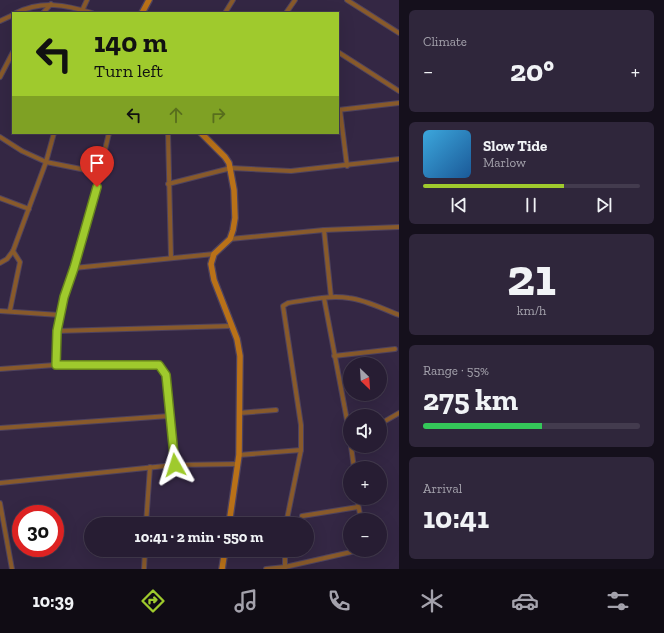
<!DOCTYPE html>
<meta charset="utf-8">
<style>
body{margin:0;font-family:"Zilla Slab",serif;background:#2f263b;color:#f1f3f6;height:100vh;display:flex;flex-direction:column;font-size:15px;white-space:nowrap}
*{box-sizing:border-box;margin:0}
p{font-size:13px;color:#a4a2ac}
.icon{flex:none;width:22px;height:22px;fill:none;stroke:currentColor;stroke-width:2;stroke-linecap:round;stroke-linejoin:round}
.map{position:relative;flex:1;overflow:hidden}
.sheet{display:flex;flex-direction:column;gap:10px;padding:10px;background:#15101c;width:265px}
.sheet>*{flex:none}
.hud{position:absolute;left:12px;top:12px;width:327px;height:122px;border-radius:0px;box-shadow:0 4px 16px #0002,0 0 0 1px #433b4e;background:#9fca2d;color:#111;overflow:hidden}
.needle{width:26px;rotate:155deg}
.fabs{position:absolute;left:343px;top:357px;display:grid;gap:8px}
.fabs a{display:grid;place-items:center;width:44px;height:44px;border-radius:50%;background:#271d33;box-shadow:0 4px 16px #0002,0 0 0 1px #433b4e;font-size:20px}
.speed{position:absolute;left:12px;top:505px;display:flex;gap:8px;font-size:20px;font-weight:700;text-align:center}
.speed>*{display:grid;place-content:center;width:52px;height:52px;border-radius:50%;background:#271d33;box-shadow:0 4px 16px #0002,0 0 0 1px #433b4e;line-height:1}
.speed .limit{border:6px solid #d22;background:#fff;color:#111}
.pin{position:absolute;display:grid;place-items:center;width:34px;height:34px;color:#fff;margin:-41px -17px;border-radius:50% 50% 50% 0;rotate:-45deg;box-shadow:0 0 4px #0007}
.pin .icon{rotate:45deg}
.me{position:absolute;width:44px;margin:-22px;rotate:354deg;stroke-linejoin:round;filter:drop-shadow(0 0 3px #0008)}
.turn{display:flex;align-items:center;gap:14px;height:84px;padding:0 16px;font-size:18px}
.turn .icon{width:52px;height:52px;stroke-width:2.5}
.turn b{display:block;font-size:28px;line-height:34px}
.lanes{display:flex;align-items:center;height:38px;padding:0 16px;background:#0003;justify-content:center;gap:20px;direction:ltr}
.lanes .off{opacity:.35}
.big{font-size:30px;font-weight:700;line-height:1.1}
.sheet .card{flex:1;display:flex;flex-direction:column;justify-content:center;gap:6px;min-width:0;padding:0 14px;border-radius:6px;background:#2f263b}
.sheet .dial{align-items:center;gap:0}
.dial b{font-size:52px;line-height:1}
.song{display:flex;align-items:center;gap:12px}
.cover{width:48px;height:48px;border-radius:6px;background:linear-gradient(135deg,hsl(200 70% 55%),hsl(210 70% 35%))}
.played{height:4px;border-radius:2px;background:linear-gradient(90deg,#9fca2d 65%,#433b4e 65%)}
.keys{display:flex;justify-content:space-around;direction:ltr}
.heat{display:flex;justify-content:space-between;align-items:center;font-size:22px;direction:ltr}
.charge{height:6px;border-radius:3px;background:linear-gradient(90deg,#34c759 55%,#433b4e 0)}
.trip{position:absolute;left:84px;top:517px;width:230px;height:40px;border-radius:20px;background:#271d33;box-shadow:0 4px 16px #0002,0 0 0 1px #433b4e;font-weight:700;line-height:40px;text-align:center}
.tab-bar{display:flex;height:64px;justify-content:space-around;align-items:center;background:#100c14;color:#a4a2ac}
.tab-bar .icon{width:28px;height:28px}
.tab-bar .on{color:#9fca2d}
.tab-bar b{font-size:18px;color:#f1f3f6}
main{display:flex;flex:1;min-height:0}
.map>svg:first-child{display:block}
</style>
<main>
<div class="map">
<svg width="399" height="569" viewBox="0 0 399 569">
<rect width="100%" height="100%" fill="#342744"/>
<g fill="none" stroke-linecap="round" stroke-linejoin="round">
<g stroke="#4f435e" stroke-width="6">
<g id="street">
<polyline points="347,0 399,33"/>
<path d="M16,13C42,0 66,5 92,13"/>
<polyline points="43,13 51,4"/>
<polyline points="81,13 87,0"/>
<polyline points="225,13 233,0"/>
<polyline points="286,13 295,0"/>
<polyline points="0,21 13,15"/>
<polyline points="338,52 399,91"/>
<polyline points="0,77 13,52"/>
<polyline points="338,110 399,103"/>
<polyline points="340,110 347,166"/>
<polyline points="168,133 171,258"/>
<polyline points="0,137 22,151 46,162 101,173"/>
<polyline points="168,184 231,168 291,171 399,159"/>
<polyline points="0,198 29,209"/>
<polyline points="324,230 331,297"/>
<polyline points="230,239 324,230 399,227"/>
<polyline points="0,263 7,259 13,251 46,162 54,133"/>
<polyline points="74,268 214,254"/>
<polyline points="324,298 350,436"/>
<polyline points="10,310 20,262 13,251"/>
<polyline points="0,311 60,315"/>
<polyline points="57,331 232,326"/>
<polyline points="334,356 395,349"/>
<polyline points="55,365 57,331 64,297 74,268 89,216 109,133"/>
<polyline points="0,369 55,365 159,365 166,375 175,465"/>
<polyline points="239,413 276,410"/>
<polyline points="380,424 399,413"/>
<polyline points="0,428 169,416"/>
<polyline points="351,446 354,468"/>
<polyline points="239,455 301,450"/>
<polyline points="0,483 175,465 238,464"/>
<polyline points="357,498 361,520"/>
<polyline points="0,503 12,569"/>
<polyline points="302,516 358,507"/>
<polyline points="146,524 150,467"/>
<path d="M286,524L301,450V425L283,306L288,303C308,300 329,295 349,298C366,300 383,309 399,315"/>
<polyline points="285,550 285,567"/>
<polyline points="144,569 145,550"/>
<polyline points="266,569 285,567 360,550"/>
</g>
</g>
<g stroke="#4f435e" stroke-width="8">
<g id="secondary">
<polyline points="142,13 149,0"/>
<polyline points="201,133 225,157 229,163 234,190 235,218 233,230 230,239 214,254 211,264 214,280 237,339 240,356 239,455 229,524"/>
<polyline points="222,569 225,550"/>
</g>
</g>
<use href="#street" stroke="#885a2b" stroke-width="4"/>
<use href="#secondary" stroke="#b97118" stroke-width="5.5"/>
</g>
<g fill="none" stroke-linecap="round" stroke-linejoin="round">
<g stroke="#67831d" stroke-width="10">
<polyline id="route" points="97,187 74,268 64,297 57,331 56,365 159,365 166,375 175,465"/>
</g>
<use href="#route" stroke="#9fca2d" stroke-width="7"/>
</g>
</svg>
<div class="fabs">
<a><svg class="needle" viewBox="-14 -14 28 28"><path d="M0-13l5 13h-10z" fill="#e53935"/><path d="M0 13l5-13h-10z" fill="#a4a2ac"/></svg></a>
<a><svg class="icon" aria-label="sound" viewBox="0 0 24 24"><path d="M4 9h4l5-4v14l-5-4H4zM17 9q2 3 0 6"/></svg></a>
<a>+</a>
<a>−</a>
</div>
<div class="speed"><div class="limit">30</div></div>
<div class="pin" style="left:97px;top:187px;background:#d93025"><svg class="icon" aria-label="arrive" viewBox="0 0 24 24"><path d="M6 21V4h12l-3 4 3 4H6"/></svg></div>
<svg class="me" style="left:175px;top:465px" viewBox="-20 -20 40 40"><path d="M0-17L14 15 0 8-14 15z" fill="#9fca2d" stroke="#fff" stroke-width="4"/></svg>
<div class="trip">10:41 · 2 min · 550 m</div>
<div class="hud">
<div class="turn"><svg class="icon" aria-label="left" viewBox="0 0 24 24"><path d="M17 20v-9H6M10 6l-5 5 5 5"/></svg><div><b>140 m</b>Turn left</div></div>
<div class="lanes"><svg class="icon" aria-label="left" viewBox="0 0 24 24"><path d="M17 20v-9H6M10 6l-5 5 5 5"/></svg><svg class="icon off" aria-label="ahead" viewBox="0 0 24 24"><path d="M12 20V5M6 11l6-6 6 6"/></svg><svg class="icon off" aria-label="right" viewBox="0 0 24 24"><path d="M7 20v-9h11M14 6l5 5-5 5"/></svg></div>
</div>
</div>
<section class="sheet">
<div class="card"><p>Climate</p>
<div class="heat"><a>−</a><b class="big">20°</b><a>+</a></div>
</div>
<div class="card">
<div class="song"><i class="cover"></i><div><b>Slow Tide</b><p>Marlow</p></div></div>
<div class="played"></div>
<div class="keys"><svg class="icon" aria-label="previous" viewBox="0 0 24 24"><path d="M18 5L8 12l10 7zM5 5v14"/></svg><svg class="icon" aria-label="pause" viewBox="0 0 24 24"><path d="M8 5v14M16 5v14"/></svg><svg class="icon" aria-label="next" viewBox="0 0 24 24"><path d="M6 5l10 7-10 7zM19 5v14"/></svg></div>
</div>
<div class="card dial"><b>21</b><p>km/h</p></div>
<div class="card"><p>Range · 55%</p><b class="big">275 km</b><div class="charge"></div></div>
<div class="card"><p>Arrival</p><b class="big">10:41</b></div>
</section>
</main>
<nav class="tab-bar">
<b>10:39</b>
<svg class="icon on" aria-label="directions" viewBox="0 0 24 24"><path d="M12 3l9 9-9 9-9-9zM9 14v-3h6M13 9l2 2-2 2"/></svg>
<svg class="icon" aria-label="music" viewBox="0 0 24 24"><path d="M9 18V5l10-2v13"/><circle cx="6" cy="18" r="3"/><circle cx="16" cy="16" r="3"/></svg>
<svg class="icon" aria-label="phone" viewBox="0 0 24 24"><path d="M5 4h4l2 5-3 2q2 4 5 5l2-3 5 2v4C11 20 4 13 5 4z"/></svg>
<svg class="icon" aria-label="climate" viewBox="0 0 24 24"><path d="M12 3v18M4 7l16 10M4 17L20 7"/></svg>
<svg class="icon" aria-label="car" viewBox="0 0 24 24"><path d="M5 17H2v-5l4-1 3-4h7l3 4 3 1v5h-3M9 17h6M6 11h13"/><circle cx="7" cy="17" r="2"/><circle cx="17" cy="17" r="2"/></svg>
<svg class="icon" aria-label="filters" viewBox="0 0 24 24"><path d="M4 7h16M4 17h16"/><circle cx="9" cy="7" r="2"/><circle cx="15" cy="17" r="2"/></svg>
</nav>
